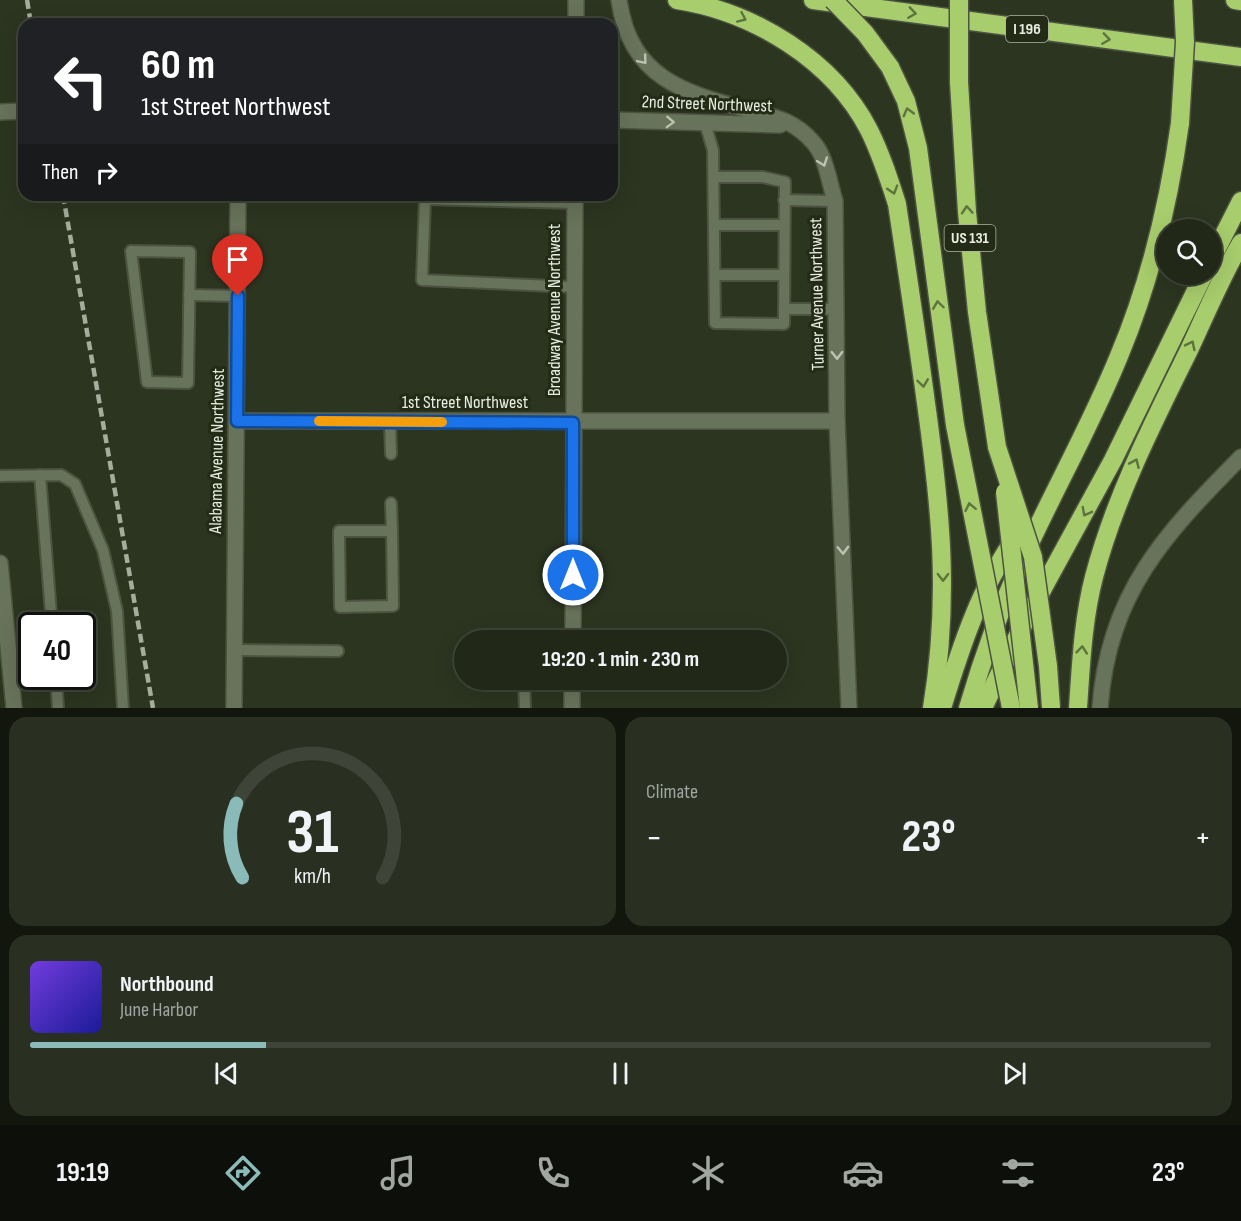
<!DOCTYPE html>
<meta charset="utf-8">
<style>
body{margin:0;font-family:"Sofia Sans Condensed",sans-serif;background:#293021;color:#f1f3f6;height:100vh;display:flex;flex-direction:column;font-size:22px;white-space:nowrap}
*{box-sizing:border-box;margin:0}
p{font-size:20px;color:#a2a6a2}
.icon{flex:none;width:33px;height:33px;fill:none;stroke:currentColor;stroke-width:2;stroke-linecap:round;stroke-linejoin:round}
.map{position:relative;height:708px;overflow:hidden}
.side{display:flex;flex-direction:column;gap:9px;padding:9px;background:#12160d;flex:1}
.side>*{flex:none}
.hud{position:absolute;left:18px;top:18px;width:600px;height:183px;border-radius:18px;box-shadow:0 6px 24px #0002,0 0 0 2px #3e4437;background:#202124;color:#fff;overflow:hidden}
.controls{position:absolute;left:1156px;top:219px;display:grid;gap:12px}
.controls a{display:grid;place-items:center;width:66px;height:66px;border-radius:50%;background:#212818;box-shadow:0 6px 24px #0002,0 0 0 2px #3e4437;font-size:30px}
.speed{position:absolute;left:18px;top:612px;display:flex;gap:12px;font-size:30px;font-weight:700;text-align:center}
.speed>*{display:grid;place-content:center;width:78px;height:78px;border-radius:50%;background:#212818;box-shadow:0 6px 24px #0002,0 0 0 2px #3e4437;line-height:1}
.speed .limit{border:3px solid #111;border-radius:9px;background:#fff;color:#111}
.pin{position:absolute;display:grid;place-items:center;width:51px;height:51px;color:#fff;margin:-62px -26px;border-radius:50% 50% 50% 0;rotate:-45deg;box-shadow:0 0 6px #0007}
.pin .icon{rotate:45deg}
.me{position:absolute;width:66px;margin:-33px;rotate:0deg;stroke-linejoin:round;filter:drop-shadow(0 0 4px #0008)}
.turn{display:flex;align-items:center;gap:21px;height:126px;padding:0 24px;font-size:27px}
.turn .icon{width:78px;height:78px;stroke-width:2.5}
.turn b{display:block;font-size:42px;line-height:51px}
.then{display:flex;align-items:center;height:57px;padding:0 24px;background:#0003;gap:12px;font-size:22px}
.big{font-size:45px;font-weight:700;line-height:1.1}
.side .widget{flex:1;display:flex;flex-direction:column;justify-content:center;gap:9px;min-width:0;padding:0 21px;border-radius:18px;background:#293021}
.side .dial{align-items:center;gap:0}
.dial svg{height:156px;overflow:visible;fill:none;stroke:#3e4437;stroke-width:7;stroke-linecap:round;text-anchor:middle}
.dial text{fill:#f1f3f6;stroke:none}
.song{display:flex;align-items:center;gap:18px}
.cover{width:72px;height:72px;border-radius:9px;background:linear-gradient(135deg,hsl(260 70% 55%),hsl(240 70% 35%))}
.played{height:6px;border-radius:3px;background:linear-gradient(90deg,#8bbbb9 20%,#3e4437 20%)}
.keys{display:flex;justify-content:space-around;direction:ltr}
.heat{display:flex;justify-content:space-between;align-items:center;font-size:33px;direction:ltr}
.side .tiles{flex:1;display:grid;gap:9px;grid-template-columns:1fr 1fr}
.widget:last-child{grid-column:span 2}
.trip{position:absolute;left:454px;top:630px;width:333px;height:60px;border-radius:30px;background:#212818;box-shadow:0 6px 24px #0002,0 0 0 2px #3e4437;font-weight:700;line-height:60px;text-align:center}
.dock{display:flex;height:96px;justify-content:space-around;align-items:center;background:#0d100a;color:#a2a6a2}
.dock .icon{width:42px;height:42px}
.dock .on{color:#8bbbb9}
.dock b{font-size:27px;color:#f1f3f6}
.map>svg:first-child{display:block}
</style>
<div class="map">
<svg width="1241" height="708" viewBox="0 0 1241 708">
<rect width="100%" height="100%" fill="#2c3520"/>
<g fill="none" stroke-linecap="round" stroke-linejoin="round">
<g stroke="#4c5340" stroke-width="14">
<g id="service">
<polyline points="705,123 713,150 715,323 784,324 785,182 763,177 714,177"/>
<polyline points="784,200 835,201"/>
<polyline points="714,225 784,225"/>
<polygon points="131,251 190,252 188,383 147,382"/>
<polyline points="715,275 784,275"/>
<polyline points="574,287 422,280 425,199 575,203"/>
<polyline points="189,295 238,296"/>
<polyline points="784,309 837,309"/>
<polyline points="390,421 391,454"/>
<polyline points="40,475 52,626"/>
<polyline points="0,476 61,475 75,484 103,550 117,611 123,708"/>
<polyline points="391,503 392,531"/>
<polygon points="339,531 392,531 393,606 340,607"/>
<polyline points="234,650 338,651"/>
<polyline points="10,669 32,667"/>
<polyline points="56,676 58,708"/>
<polyline points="524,680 525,708"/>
</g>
</g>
<g stroke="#4c5340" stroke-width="18">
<g id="minor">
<polyline points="237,421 837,421"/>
<polyline points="234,708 238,195"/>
</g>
</g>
<g stroke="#4c5340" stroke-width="18">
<g id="tertiary">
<path d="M619,0C630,79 685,93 752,111C778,118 794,121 812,141C826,155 829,182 835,201L837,421L849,708"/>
<polyline points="576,24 576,0"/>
<polyline points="0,112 24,111"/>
<polyline points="612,120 780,125"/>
<polyline points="0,563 14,708"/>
<polyline points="573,640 575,195"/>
<polyline points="572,708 572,680"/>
<path d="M1100,708C1108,593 1165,534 1241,457"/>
</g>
</g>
<g stroke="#4c5340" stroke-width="21">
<g id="motorway">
<path d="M677,0C754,12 833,60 869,130C881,154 889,179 897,204C907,270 917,336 926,403C941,511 950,599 932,708"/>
<polyline points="813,0 1241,57"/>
<polyline points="1235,0 1241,1"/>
<polyline points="890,67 906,101 918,148 955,425"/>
<polyline points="959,82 967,212 977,312 997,447"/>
<polyline points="1212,258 1241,201"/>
<path d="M942,708C960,650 980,587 1016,537"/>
<path d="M968,708C983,657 1001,607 1023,558C1054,490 1091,425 1119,356C1150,282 1169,202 1180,123"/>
<polyline points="983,708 1024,623 1113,460 1204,274"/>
<path d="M1078,708C1081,664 1083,619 1094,577C1115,497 1153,423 1189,350C1206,314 1221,277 1241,243"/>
</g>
</g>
<use href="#service" stroke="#68735b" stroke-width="10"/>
<use href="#minor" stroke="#68735b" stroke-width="15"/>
<use href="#tertiary" stroke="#68735b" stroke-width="15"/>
<use href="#motorway" stroke="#a7cd6c" stroke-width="18"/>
<g stroke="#a6ad9d" stroke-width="4.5" stroke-dasharray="9 4.5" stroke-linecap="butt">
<polyline points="27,0 31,24"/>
<polyline points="63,195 153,708"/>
</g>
<g stroke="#4c5340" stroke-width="21" stroke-linecap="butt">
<g id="motorway-bridge">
<polyline points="833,0 865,33 890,67"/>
<polyline points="959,82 959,0"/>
<polyline points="1180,123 1185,42 1183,0"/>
<polyline points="955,425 1011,708"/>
<polyline points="997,447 1033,557 1048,666 1051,708"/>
<polyline points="1005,492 1029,708"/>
</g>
</g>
<use href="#motorway-bridge" stroke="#a7cd6c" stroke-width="18"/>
</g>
<defs><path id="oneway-chevron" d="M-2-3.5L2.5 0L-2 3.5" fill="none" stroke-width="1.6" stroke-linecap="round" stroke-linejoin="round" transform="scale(1.5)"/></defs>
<g stroke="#5e743d">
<use href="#oneway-chevron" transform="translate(912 13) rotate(8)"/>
<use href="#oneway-chevron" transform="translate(742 18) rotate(24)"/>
<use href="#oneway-chevron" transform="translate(1106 39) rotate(8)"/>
<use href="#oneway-chevron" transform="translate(908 112) rotate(-105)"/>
<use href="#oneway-chevron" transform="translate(893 190) rotate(73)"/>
<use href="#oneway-chevron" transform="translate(967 210) rotate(-94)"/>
<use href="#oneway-chevron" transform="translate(938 305) rotate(-98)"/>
<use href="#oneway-chevron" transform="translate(1191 345) rotate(-64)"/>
<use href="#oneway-chevron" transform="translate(923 383) rotate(82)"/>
<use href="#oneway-chevron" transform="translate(1135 463) rotate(-66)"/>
<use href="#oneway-chevron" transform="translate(970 507) rotate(-102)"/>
<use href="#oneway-chevron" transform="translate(1086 512) rotate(118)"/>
<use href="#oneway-chevron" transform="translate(943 577) rotate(90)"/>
<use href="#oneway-chevron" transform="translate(1082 650) rotate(-84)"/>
</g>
<g stroke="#bbc3b2">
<use href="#oneway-chevron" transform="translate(643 60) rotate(50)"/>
<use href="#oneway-chevron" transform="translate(670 122) rotate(2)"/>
<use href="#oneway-chevron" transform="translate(823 162) rotate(70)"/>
<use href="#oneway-chevron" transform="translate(837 355) rotate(89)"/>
<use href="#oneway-chevron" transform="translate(843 550) rotate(88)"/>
</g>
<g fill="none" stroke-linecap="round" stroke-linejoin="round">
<g stroke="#114b97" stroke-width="15">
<polyline id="route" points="238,296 237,421 573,423 573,575"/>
</g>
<use href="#route" stroke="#1a73e8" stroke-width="10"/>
<polyline stroke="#f59e0b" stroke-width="10" points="319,421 442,422"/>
</g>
<g text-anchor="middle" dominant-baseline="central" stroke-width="6" stroke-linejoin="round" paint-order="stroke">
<g fill="#232b16" stroke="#adb4a4" stroke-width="1.5">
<rect x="1006" y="16" width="42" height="26" rx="4.5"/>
<rect x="944.5" y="225" width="51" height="26" rx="4.5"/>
</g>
<g font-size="16" font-weight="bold" fill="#e8eee1">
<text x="1027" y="29">I 196</text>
<text x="970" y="238">US 131</text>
</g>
<g font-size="18" fill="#e8eee1" stroke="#232b16">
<text transform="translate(707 104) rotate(2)">2nd Street Northwest</text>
<text transform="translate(817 294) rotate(-91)">Turner Avenue Northwest</text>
<text transform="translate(554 310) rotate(-90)">Broadway Avenue Northwest</text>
<text x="465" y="402">1st Street Northwest</text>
<text transform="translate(217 451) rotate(-89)">Alabama Avenue Northwest</text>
</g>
</g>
</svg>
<div class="controls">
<a><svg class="icon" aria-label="search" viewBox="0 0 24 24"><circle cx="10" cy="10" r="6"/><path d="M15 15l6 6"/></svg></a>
</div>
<div class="speed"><div class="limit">40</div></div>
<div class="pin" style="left:238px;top:296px;background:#d93025"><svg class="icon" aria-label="arrive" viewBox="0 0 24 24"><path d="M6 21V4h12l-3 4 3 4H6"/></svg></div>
<svg class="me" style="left:573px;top:575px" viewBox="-20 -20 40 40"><circle r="17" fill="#1a73e8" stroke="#fff" stroke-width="3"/><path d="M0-11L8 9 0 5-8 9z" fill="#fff"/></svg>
<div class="trip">19:20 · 1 min · 230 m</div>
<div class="hud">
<div class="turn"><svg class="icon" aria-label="left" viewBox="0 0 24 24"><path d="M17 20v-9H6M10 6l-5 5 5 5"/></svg><div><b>60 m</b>1st Street Northwest</div></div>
<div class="then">Then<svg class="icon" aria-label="right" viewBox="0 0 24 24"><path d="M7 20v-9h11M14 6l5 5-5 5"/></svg></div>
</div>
</div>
<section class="side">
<div class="tiles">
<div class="widget dial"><svg viewBox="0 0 100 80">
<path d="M14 69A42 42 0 1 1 86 69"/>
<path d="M14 69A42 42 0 0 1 11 31" stroke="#8bbbb9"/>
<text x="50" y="56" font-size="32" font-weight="700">31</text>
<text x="50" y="72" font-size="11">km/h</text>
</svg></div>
<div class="widget"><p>Climate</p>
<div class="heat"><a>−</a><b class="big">23°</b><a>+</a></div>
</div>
<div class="widget">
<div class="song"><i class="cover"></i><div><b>Northbound</b><p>June Harbor</p></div></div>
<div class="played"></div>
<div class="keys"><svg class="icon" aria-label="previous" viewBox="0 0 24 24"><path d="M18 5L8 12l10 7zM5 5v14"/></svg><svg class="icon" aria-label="pause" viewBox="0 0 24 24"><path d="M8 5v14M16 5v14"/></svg><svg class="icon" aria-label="next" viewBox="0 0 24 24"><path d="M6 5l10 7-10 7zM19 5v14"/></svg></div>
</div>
</div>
</section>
<nav class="dock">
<b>19:19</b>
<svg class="icon on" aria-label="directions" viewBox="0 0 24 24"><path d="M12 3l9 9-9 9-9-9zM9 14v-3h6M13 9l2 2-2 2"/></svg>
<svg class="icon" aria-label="music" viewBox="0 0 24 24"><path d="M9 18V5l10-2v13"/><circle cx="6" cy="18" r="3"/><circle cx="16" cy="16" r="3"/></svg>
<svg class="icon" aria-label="phone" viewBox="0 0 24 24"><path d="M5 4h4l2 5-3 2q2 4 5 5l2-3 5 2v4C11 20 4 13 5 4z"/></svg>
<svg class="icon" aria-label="climate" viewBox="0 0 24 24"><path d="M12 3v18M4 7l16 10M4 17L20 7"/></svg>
<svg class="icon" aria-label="car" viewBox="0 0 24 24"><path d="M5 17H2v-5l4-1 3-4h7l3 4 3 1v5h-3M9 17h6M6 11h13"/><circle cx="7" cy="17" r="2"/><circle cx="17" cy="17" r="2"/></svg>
<svg class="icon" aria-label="filters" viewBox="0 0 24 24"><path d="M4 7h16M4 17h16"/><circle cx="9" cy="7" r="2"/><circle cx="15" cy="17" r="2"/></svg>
<b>23°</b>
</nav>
